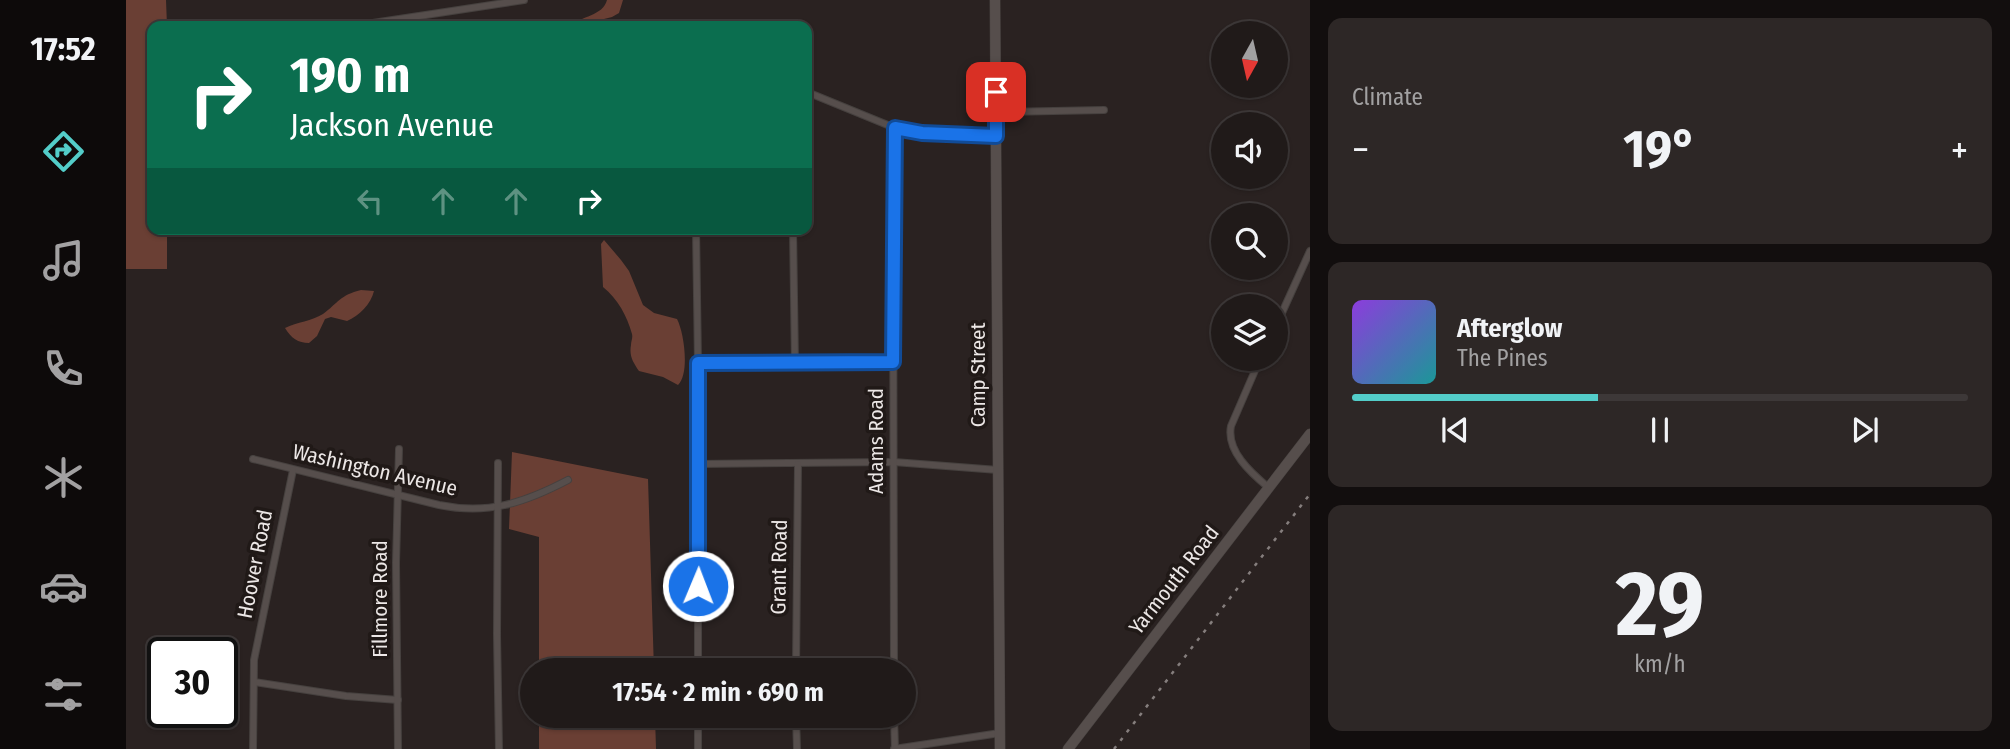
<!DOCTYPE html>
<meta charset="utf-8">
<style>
body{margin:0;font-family:"Fira Sans Condensed",sans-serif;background:#2d2726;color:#f1f3f6;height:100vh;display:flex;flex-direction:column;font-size:26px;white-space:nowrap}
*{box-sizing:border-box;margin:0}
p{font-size:23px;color:#a2a1a2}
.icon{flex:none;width:38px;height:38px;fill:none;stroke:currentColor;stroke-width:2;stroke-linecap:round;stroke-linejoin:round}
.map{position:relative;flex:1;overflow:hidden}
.panel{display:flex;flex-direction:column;gap:18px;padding:18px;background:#120e0e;width:700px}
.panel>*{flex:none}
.banner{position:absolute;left:21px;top:21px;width:665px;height:214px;border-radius:14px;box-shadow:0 2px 5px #0004,0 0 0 2px #3d3838;background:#0b6e4f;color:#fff;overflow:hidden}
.needle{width:46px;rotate:188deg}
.fabs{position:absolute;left:1085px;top:21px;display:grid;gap:14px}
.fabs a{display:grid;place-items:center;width:77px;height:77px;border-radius:50%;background:#201a19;box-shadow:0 2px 5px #0004,0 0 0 2px #3d3838;font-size:35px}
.speed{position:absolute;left:21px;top:637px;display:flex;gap:14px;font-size:35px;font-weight:700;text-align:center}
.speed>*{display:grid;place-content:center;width:91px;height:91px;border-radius:50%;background:#201a19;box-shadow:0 2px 5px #0004,0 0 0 2px #3d3838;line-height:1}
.speed .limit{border:4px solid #111;border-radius:10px;background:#fff;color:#111}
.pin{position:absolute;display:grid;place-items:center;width:60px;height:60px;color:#fff;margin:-30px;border-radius:14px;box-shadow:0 4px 10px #0006}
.me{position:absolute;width:77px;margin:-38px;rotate:1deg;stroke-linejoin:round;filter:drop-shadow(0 0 5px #0008)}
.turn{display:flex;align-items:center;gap:24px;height:147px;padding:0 28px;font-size:32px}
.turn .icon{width:91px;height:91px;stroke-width:2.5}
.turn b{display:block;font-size:49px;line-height:60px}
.lanes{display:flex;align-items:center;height:66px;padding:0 28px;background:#0003;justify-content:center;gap:35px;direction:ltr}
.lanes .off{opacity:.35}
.big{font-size:52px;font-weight:700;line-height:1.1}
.panel .tile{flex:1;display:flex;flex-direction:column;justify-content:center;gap:10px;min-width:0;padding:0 24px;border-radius:14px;background:#2d2726}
.panel .dial{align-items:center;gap:0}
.dial b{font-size:91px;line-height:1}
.song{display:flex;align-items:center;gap:21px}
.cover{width:84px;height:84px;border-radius:10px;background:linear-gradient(135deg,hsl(270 70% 55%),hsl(180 70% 35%))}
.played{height:7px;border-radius:4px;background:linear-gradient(90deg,#53cdc9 40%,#3d3838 40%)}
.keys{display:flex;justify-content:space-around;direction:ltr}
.heat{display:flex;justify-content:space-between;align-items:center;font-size:38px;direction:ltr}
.trip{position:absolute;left:394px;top:658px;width:396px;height:70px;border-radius:35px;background:#201a19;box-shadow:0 2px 5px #0004,0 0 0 2px #3d3838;font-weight:700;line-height:70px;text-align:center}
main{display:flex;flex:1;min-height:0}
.dock{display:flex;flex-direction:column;width:126px;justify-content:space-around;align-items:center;background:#0d0a0a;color:#a2a1a2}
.dock .icon{width:49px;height:49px}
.dock .selected{color:#53cdc9}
.dock b{font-size:32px;color:#f1f3f6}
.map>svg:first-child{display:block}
</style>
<main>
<nav class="dock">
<b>17:52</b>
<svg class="icon selected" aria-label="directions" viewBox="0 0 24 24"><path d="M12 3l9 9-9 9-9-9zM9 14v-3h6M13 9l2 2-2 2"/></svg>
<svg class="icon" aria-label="music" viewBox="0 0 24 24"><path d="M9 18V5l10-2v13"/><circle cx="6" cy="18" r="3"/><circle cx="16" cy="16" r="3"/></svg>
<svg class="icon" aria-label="phone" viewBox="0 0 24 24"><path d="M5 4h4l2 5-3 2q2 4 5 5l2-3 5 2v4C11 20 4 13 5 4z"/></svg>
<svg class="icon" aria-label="climate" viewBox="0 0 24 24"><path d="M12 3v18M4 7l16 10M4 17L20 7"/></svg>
<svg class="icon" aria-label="car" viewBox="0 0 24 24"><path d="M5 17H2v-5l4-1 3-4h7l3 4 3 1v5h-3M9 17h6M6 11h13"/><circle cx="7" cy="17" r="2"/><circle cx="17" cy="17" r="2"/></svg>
<svg class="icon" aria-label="filters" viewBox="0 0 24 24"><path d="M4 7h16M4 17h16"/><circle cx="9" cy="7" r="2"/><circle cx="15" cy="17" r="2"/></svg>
</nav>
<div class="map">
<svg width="1184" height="749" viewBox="0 0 1184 749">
<rect width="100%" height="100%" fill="#2a2221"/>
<g fill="#6a3f34">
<polygon points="0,0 40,0 41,26 26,26 26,229 41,229 41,269 0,269"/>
<path d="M481,0H497L493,13L486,17L474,20L465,26H444C455,16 477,16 481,0Z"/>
<path d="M478,240L495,260L503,271L517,305L528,313L551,319C558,332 564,374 552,385L537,377L513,371C507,362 503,356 505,345C505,341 507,338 506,334C501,316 492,299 477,287L475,244Z"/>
<path d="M235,290L248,291C245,304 233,316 221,321L205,317L199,319L191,336L183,343C172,343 165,338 159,328C171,322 186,321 197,314C212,303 214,295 235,290Z"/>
<polygon points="386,452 522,479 528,670 413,670 413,537 383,529"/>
<polygon points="413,716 529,716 530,749 413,749"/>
</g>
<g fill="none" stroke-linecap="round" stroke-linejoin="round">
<g stroke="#46413f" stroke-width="8">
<g id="minor">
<polyline points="227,26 398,0"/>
<polyline points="681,92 769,128 796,133 870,136"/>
<polyline points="870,112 978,110"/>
<polyline points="570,229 572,363 572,670"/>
<polyline points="667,229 669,364"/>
<polyline points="1150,326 1184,251"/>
<path d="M1134,359L1105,426C1100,451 1125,473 1143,488"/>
<polyline points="572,363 669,364 767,362"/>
<path d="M127,459L313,505C362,515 398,503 442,480"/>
<polyline points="372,463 371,635 373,749"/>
<polyline points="572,464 768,462 872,470"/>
<polyline points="670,670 672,464"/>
<polyline points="768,670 767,207 769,128"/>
<polyline points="128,682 220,696 272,700"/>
<polyline points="670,716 671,749"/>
<polyline points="768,716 769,749"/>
<polyline points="127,749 128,660 167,470"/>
<polyline points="272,749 270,563 273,449"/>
<polyline points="572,749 572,716"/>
<polyline points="768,749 874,733"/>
</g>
</g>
<g stroke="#46413f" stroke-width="11">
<g id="secondary">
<polyline points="869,0 874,749"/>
<polyline points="942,749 1184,434"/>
</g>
</g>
<use href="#minor" stroke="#564e4c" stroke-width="6"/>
<use href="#secondary" stroke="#564e4c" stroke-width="10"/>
<polyline stroke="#857e7d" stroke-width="2.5" stroke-dasharray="3.5 7" stroke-linecap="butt" points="988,749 1184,494"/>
</g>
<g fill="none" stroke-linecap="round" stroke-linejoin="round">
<g stroke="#114b97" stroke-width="18">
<polyline id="route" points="572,586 572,363 767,362 769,128 796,133 870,136 870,92"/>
</g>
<use href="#route" stroke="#1a73e8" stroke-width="12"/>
</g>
<g text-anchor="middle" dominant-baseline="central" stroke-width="7" stroke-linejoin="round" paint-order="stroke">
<g font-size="21" fill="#ece7e6" stroke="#201917">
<text transform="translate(852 375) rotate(-90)">Camp Street</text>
<text transform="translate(750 441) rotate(-90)">Adams Road</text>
<text transform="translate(249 470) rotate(13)">Washington Avenue</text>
<text transform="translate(129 564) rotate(-79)">Hoover Road</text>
<text transform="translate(653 567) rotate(-89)">Grant Road</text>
<text transform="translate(1048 580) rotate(-52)">Yarmouth Road</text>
<text transform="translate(254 599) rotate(-90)">Fillmore Road</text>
</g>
</g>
</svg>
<div class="fabs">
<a><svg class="needle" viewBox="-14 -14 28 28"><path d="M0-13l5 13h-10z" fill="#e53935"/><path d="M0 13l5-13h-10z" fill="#a2a1a2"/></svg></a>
<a><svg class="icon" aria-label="sound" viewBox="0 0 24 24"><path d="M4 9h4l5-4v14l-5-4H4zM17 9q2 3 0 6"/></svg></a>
<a><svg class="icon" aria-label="search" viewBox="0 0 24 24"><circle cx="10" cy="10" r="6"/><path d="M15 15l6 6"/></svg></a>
<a><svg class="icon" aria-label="layers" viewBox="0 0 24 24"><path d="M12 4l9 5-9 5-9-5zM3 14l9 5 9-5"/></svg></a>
</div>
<div class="speed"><div class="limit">30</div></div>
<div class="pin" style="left:870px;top:92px;background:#d93025"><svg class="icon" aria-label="arrive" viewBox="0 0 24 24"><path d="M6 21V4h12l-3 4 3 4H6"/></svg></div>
<svg class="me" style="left:572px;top:586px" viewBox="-20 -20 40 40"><circle r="17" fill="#1a73e8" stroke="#fff" stroke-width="3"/><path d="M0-11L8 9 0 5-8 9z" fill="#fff"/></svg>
<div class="trip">17:54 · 2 min · 690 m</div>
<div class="banner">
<div class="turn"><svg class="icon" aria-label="right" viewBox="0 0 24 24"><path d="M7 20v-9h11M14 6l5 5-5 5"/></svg><div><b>190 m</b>Jackson Avenue</div></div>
<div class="lanes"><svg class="icon off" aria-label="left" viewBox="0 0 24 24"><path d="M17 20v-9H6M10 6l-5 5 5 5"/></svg><svg class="icon off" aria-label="ahead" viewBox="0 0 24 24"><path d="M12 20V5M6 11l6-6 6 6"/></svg><svg class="icon off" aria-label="ahead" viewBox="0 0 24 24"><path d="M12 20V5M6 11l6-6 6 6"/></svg><svg class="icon" aria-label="right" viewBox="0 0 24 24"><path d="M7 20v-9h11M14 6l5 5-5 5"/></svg></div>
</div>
</div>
<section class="panel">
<div class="tile"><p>Climate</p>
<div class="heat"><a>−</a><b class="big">19°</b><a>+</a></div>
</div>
<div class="tile">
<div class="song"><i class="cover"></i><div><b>Afterglow</b><p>The Pines</p></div></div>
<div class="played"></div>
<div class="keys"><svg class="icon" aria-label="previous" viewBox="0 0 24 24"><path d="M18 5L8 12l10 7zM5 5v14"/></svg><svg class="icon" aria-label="pause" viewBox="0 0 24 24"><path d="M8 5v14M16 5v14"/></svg><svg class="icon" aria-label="next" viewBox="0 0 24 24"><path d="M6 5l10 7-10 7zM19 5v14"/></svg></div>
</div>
<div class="tile dial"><b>29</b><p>km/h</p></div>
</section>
</main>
